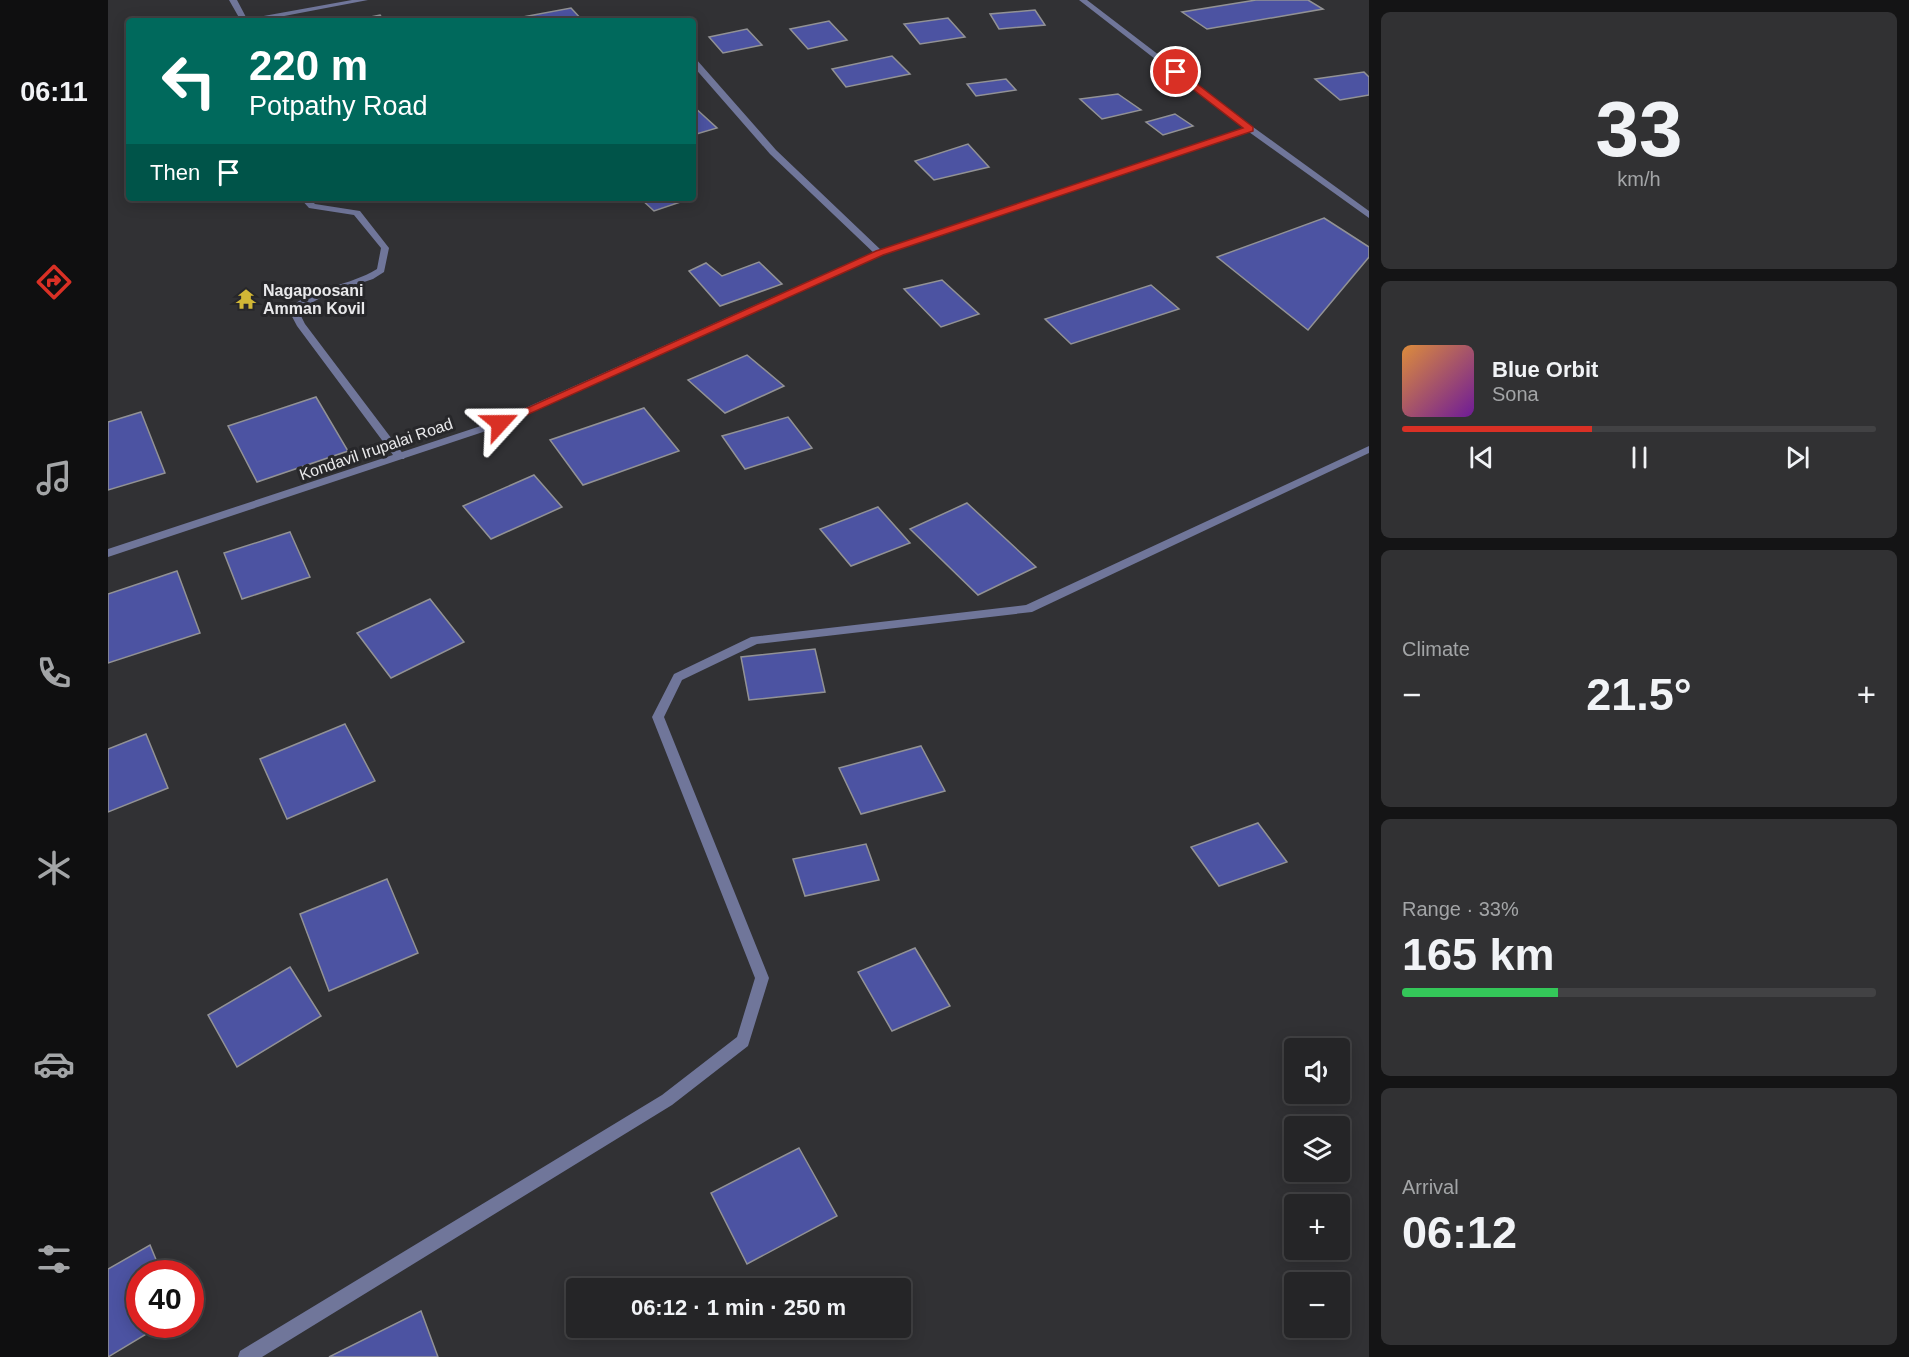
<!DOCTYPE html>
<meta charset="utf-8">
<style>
body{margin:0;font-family:Helvetica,sans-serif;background:#313133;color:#f1f3f6;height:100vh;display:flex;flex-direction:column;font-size:22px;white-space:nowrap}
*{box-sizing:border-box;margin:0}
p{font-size:20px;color:#a3a5a7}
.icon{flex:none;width:33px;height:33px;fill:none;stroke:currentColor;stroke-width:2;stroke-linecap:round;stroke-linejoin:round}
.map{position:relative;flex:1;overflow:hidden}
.panel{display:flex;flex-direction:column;gap:12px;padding:12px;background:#141415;width:540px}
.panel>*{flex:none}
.hud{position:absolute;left:18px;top:18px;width:570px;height:183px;border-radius:6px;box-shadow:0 3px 15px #0003,0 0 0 2px #424244;background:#00695c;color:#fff;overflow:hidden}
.buttons{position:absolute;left:1176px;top:1038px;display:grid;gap:12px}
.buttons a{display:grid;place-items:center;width:66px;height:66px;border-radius:6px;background:#252527;box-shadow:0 3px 15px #0003,0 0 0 2px #424244;font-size:30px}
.speed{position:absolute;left:18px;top:1260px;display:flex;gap:12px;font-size:30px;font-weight:700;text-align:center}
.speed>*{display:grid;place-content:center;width:78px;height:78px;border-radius:50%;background:#252527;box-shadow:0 3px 15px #0003,0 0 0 2px #424244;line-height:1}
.speed .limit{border:9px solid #d22;background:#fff;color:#111}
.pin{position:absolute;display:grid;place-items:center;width:51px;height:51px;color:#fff;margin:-26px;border:3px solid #fff;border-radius:50%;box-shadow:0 2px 6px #0007}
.me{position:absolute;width:66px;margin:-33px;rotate:66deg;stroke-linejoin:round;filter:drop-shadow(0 0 4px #0008)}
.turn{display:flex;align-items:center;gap:21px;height:126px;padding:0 24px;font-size:27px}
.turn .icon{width:78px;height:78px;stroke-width:2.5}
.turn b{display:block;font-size:42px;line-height:51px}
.then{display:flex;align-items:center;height:57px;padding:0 24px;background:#0003;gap:12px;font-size:22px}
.big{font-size:45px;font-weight:700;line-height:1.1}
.panel .tile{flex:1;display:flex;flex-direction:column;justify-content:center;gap:9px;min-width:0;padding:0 21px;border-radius:9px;background:#313133}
.panel .dial{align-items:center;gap:0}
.dial b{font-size:78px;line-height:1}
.song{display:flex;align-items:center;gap:18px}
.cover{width:72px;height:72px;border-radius:9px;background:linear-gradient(135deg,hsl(30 70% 55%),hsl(280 70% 35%))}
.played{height:6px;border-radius:3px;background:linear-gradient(90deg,#d93025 40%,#424244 40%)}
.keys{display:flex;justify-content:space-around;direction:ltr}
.heat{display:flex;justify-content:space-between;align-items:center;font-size:33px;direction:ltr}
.charge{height:9px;border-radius:4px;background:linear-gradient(90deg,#34c759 33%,#424244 0)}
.trip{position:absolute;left:458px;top:1278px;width:345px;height:60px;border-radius:6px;background:#252527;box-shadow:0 3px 15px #0003,0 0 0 2px #424244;font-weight:700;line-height:60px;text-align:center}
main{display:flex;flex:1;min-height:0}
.tabs{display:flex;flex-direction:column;width:108px;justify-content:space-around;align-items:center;background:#0f0f10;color:#a3a5a7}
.tabs .icon{width:42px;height:42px}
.tabs .active{color:#d93025}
.tabs b{font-size:27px;color:#f1f3f6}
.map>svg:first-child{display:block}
</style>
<main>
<nav class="tabs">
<b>06:11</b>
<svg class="icon active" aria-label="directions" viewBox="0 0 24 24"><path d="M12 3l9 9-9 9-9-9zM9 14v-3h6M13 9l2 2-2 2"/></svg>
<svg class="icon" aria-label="music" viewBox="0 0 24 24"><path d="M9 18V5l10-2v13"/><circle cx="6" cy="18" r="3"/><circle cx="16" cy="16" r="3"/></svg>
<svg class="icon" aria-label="phone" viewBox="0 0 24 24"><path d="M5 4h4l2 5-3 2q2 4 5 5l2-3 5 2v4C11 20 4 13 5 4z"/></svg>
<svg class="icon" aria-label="climate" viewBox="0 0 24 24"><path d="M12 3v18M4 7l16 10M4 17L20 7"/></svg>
<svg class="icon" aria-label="car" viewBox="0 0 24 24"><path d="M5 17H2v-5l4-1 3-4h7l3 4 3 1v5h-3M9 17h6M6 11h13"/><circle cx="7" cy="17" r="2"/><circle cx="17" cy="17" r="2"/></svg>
<svg class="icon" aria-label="filters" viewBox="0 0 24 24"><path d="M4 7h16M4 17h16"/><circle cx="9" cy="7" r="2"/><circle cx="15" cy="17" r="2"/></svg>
</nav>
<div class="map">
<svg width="1261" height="1357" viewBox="0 0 1261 1357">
<rect width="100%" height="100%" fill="#313134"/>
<g fill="#4c53a2" stroke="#929295" stroke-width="1.5">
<polygon points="1148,0 1200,0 1215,9 1099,29 1074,12"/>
<polygon points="463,8 475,21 404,19"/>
<polygon points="927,10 937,25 891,29 882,14"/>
<polygon points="272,15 276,21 243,21"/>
<polygon points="840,18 857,37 812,44 796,24"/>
<polygon points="721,21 739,40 700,49 682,29"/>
<polygon points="639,29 654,45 615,53 601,37"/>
<polygon points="784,56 802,74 738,87 724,69"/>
<polygon points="1256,72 1261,77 1261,95 1232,100 1207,79"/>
<polygon points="898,79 908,90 868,96 859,84"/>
<polygon points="1010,94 1033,110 994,119 972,99"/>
<polygon points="585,106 609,128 585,135"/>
<polygon points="1067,114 1085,126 1055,135 1038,122"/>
<polygon points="860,144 881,167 826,180 807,161"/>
<polygon points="585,196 587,197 546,211 532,198 585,198"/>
<polygon points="1216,218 1261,247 1261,257 1200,330 1109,257"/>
<polygon points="651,262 674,284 612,306 581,271 598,263 614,276"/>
<polygon points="834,280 871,314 833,327 796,289"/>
<polygon points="1043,285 1071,309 963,344 937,319"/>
<polygon points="639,355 676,386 617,413 580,380"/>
<polygon points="208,397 240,451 149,482 120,426"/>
<polygon points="536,408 571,451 475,485 442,440"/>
<polygon points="33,412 57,473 0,490 0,422"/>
<polygon points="680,417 704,448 637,469 614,436"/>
<polygon points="426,475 454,507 383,539 355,506"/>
<polygon points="859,503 928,567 870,595 802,529"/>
<polygon points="770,507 802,543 743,566 712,529"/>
<polygon points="182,532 202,577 134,599 116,553"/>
<polygon points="69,571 92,633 0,663 0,594"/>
<polygon points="322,599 356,642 283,678 249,633"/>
<polygon points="707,649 717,692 641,700 633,657"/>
<polygon points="237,724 267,781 179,819 152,759"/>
<polygon points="38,734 60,788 0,812 0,749"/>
<polygon points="813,746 837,791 753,814 731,768"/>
<polygon points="1150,823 1179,862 1111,886 1083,847"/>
<polygon points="758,844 771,880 697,896 685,859"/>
<polygon points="279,879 310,953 221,991 192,914"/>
<polygon points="807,948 842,1006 784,1031 750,972"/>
<polygon points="182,967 213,1016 129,1067 100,1015"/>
<polygon points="691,1148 729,1216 639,1264 603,1193"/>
<polygon points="42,1245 54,1274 32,1274 32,1324 55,1324 0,1357 0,1269"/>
<polygon points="313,1311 330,1357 221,1357"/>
</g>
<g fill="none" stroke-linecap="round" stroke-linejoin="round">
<g fill="#70769a" fill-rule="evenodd">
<polygon points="121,0 129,0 139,19 244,0 260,0 150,21 133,21"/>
<polygon points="585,59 588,59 668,150 774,251 774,255 768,255 662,154 585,66"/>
<path d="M192,198H201L207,204L252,211L281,248L276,272L265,279L220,294L190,310L197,324L296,455L297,457L296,459H288L189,326L180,309C205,287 242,286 269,269L273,248L246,215L201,208Z"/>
<polygon points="1261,446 1261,453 924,612 649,644 574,680 556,717 661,978 640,1046 564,1105 154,1357 130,1357 132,1351 554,1095 629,1037 647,978 544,717 566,674 643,637 918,605"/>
</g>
<polygon fill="#70769a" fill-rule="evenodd" points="971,0 979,0 1145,127 1261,211 1261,218 1141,132 774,255 396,425 0,557 0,549 388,421 768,251 1136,128"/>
</g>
<polygon fill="#d93025" stroke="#8d1f18" stroke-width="1.5" points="1065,70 1071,70 1145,127 1145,131 775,255 396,425 388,425 386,423 768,251 1135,128 1065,74"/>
<defs>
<g id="temple-bare" transform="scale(1.62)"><path d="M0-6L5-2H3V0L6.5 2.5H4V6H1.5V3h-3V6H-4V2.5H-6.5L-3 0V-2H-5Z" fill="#d1b736" stroke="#27272a" stroke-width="2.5" paint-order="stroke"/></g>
</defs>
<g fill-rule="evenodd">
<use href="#temple-bare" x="138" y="299"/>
</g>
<g text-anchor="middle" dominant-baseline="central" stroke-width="6" stroke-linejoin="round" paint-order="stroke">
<g font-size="16" font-weight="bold" fill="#e9e9eb" stroke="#27272a" text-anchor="start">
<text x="155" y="290">Nagapoosani<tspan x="155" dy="18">Amman Kovil</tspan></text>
</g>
<g font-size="16" fill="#e9e9eb" stroke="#27272a">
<text transform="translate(268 449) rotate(-19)">Kondavil Irupalai Road</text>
</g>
</g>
</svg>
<div class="buttons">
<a><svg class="icon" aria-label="sound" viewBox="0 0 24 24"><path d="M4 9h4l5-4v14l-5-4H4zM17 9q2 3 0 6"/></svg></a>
<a><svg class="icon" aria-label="layers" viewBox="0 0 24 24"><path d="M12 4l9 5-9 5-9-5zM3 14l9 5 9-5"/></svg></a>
<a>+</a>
<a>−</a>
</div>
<div class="speed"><div class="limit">40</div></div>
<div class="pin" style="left:1068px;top:72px;background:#d93025"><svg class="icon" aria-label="arrive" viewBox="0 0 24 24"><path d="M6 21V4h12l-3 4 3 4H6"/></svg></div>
<svg class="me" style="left:392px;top:423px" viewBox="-20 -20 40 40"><path d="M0-17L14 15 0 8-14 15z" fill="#d93025" stroke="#fff" stroke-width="4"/></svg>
<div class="trip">06:12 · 1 min · 250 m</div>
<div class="hud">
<div class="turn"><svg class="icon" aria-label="left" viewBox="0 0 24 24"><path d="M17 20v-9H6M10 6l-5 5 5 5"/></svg><div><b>220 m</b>Potpathy Road</div></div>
<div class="then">Then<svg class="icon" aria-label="arrive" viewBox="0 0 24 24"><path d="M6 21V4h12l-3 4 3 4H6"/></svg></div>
</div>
</div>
<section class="panel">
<div class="tile dial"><b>33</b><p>km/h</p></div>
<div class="tile">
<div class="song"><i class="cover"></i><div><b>Blue Orbit</b><p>Sona</p></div></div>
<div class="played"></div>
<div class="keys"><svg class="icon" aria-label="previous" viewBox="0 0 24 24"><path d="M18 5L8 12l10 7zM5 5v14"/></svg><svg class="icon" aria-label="pause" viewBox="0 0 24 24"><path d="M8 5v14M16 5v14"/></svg><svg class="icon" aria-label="next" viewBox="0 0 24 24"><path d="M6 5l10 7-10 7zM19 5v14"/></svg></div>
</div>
<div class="tile"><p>Climate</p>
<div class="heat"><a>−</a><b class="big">21.5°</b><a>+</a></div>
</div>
<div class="tile"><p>Range · 33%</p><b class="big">165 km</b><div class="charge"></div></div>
<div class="tile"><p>Arrival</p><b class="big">06:12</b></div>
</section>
</main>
